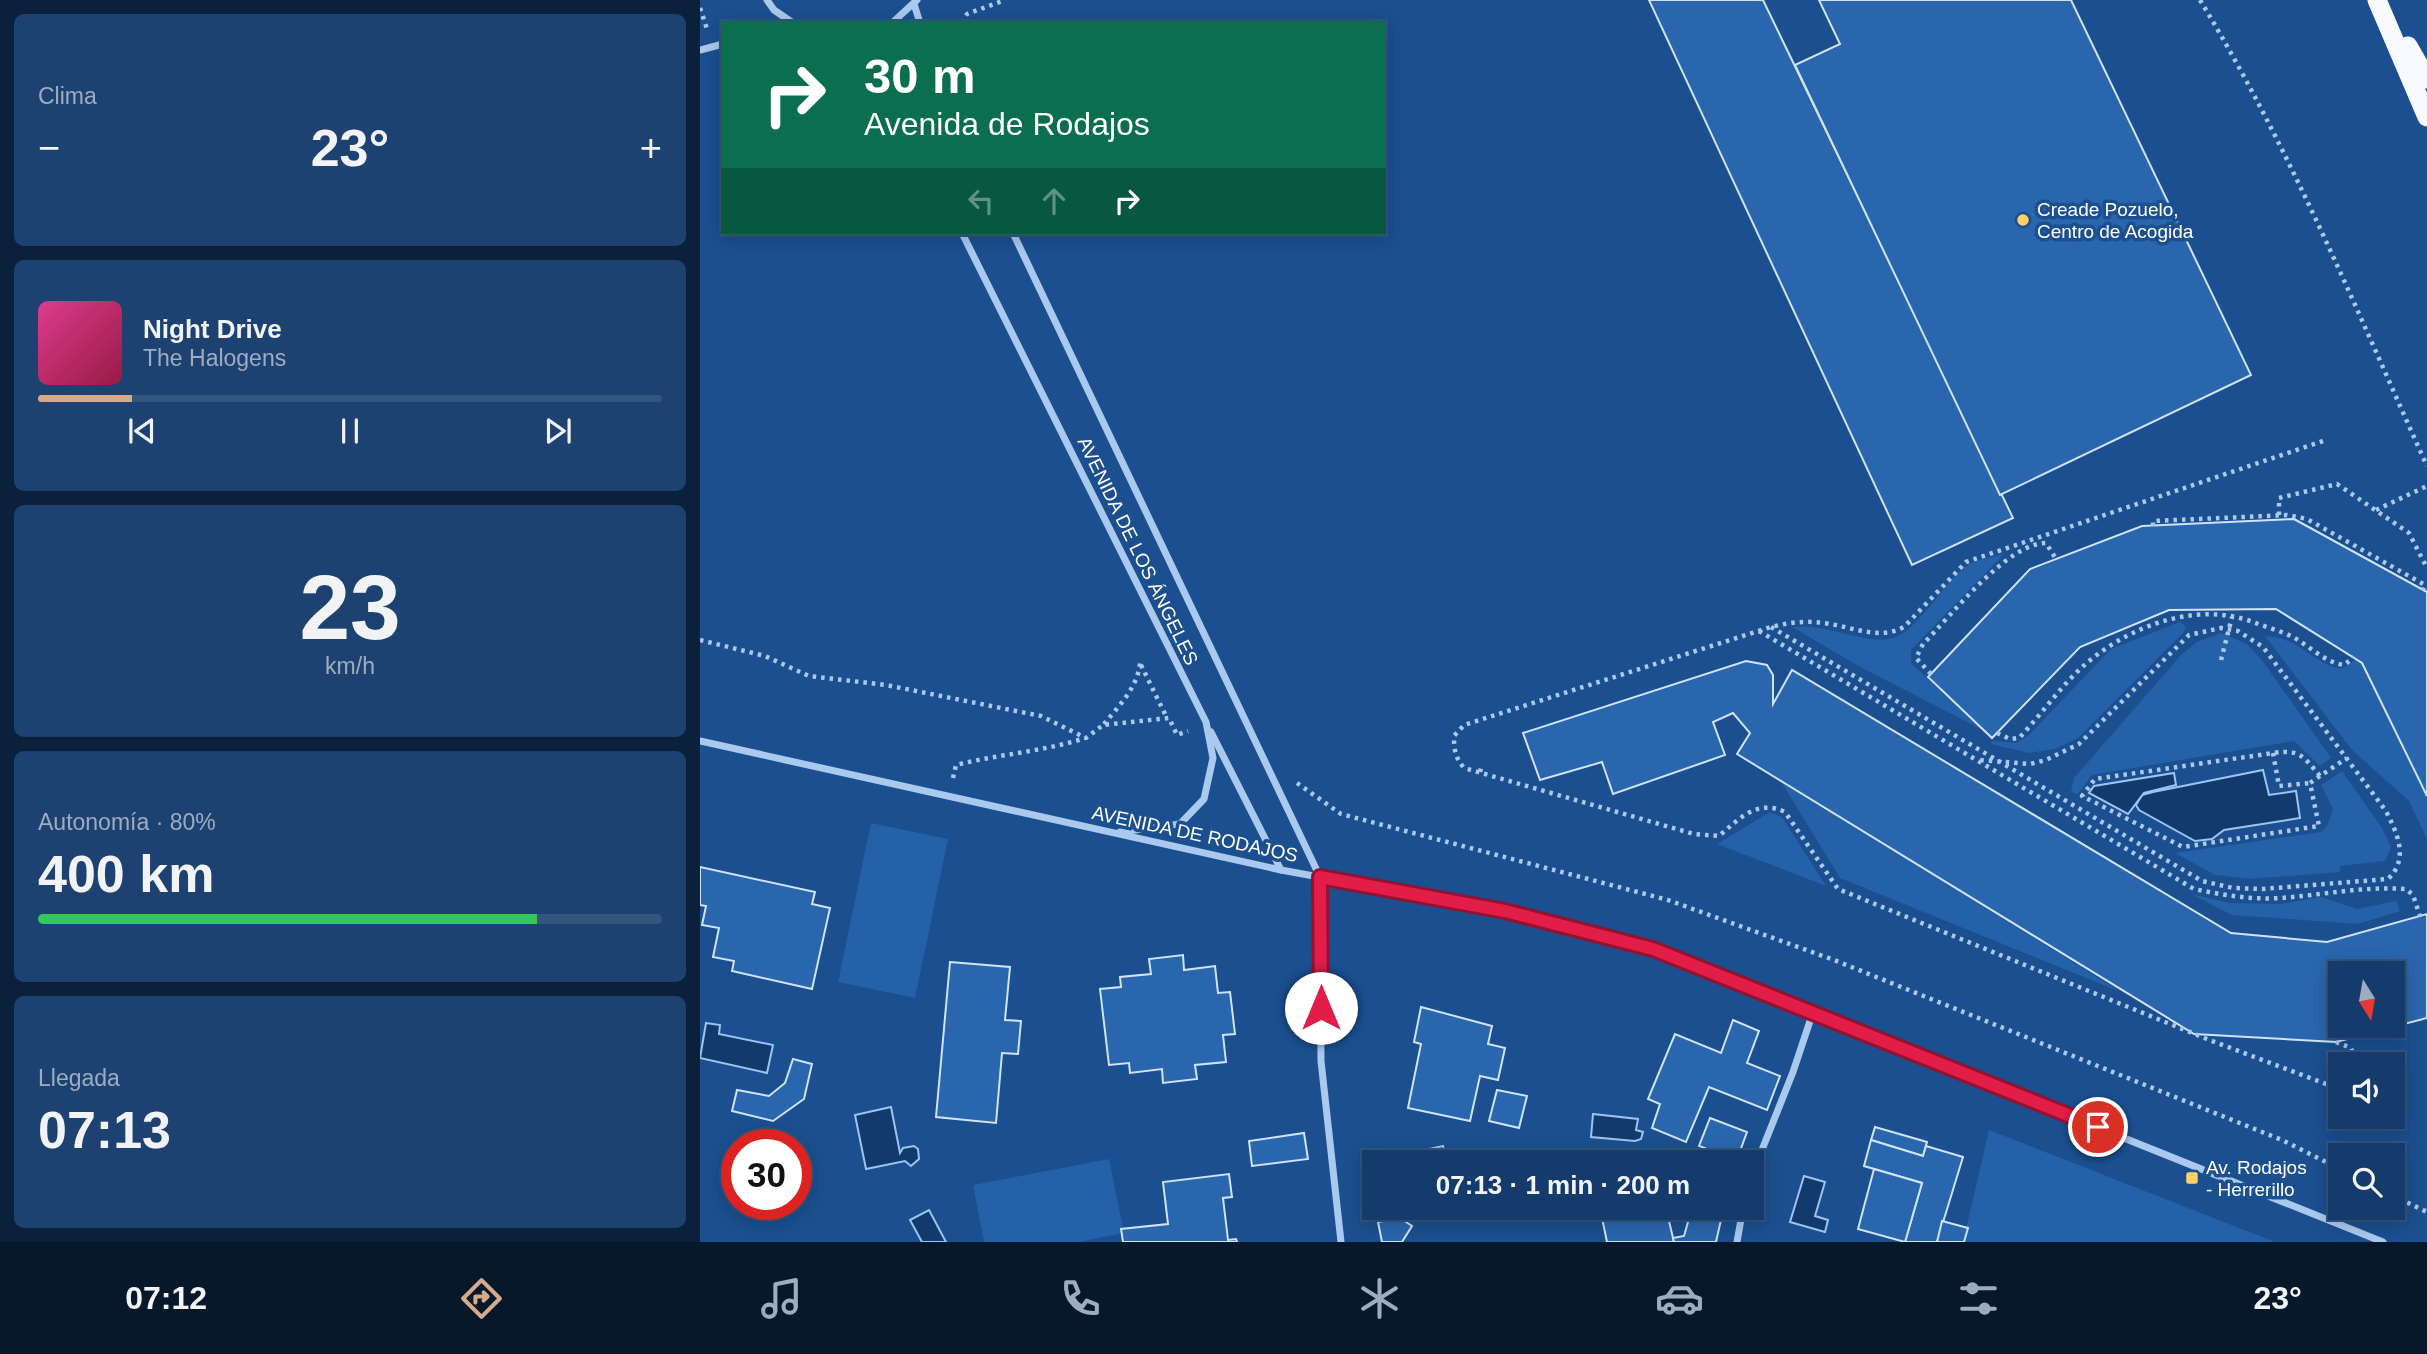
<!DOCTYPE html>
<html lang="es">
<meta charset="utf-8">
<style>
body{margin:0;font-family:Arial,sans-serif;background:#1d4271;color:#f1f3f6;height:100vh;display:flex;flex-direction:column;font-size:26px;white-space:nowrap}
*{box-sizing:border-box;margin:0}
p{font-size:23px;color:#9dadc1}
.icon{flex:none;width:38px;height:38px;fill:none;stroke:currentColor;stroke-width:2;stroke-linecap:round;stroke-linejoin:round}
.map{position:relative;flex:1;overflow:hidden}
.sheet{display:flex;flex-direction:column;gap:14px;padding:14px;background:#0b203b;width:700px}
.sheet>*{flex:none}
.hud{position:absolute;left:21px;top:21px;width:665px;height:214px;border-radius:0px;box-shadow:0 4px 18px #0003,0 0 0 2px #33557e;background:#0b6e4f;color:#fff;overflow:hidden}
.needle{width:46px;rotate:169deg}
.fabs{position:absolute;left:1628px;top:961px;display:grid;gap:14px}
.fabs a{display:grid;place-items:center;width:77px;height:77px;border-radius:0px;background:#143b6b;box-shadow:0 4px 18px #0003,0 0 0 2px #33557e;font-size:35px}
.speed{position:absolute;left:21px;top:1129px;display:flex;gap:14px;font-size:35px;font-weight:700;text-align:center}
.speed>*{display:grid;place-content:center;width:91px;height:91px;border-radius:50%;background:#143b6b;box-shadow:0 4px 18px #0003,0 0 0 2px #33557e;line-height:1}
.speed .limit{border:10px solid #d22;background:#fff;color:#111}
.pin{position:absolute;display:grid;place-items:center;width:60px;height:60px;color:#fff;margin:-30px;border:4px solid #fff;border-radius:50%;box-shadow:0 2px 7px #0007}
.me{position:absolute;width:77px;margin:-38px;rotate:0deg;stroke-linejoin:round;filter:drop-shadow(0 0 5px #0008)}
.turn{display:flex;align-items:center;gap:24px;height:147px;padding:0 28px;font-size:32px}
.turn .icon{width:91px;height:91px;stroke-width:2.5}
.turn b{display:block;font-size:49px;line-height:60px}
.lanes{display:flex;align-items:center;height:66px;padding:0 28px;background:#0003;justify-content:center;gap:35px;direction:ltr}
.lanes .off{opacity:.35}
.big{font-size:52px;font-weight:800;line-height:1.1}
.sheet .card{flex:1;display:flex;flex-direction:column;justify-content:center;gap:10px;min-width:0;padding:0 24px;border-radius:10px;background:#1d4271}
.sheet .dial{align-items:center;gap:0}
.dial b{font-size:91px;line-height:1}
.song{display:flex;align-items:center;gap:21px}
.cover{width:84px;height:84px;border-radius:10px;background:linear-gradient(135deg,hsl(330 70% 55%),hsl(340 70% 35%))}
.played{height:7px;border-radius:4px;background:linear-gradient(90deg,#d6ab8b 15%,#33557e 15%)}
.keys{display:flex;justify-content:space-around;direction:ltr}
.heat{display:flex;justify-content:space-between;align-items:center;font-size:38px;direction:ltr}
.charge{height:10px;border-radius:5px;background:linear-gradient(90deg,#34c759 80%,#33557e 0)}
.trip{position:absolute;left:662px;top:1150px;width:402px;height:70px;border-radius:0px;background:#143b6b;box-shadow:0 4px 18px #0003,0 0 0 2px #33557e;font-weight:800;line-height:70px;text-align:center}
.menu{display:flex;height:112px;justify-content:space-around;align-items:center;background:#08182b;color:#9dadc1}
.menu .icon{width:49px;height:49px}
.menu .on{color:#d6ab8b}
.menu b{font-size:32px;color:#f1f3f6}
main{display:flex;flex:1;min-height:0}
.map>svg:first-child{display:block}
</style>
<main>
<section class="sheet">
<div class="card"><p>Clima</p>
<div class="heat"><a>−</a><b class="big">23°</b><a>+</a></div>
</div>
<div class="card">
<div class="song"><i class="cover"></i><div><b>Night Drive</b><p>The Halogens</p></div></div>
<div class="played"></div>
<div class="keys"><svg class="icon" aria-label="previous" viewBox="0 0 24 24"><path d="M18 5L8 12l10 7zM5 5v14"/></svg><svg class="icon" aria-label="pause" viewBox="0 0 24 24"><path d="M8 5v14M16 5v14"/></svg><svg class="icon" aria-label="next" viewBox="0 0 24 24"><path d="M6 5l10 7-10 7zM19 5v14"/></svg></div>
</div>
<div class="card dial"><b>23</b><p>km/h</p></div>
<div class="card"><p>Autonomía · 80%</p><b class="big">400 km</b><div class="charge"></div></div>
<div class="card"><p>Llegada</p><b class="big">07:13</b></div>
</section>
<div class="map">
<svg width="1727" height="1242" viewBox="0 0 1727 1242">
<rect width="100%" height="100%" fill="#1b4f8f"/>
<g fill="#2461a8">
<path d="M1304,554L1211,650V663L1281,729L1162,668L1092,627C1125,623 1161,643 1189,639C1218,634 1243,581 1268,565C1277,559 1293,557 1304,554Z"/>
<polygon points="1480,622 1486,627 1483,633 1378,738 1355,749 1329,753 1291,744 1292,741 1316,743 1328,736 1411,649"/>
<polygon points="1521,633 1547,644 1562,660 1631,758 1620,766 1594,741 1392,775 1377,795 1371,791 1374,778 1482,654 1497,642"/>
<path d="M1565,636C1600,637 1611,663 1642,669L1656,659L1662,663L1727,796V839L1709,801L1652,750Z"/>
<polygon points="1642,771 1682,828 1691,847 1685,861 1640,866 1640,872 1550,879 1515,875 1475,853 1621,832 1627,826 1633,809 1621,785"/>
<polygon points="1080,780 1421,992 1140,878"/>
<polygon points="1070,812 1082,817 1126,886 1017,844"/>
<polygon points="171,823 248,839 215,998 138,982"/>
<polygon points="1491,894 1530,903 1580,904 1621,897 1657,909 1696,901 1700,911 1658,924 1532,915"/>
<polygon points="1289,1130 1575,1242 1263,1242"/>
<polygon points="409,1159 424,1233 378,1242 284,1242 273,1185"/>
</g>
<g fill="#123a6d" stroke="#9cc4f0" stroke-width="2">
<polygon points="1563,770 1569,795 1596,791 1600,818 1524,830 1512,839 1495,841 1439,810 1436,805 1442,795 1453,792"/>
<polygon points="1474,773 1476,785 1444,793 1428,814 1389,793 1394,786"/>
<polygon points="6,1023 20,1025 19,1034 73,1045 67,1073 0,1058"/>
<polygon points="191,1107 200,1153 203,1148 214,1146 218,1149 219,1159 211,1166 205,1161 166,1169 155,1115"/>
<polygon points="893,1114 938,1119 936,1130 943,1132 941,1139 935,1141 891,1137"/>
<polygon points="743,1146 747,1162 690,1162 689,1158"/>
<polygon points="1104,1176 1125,1182 1115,1216 1128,1220 1125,1232 1090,1222"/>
<polygon points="229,1210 246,1242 222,1242 210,1220"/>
</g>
<g fill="#2a66ad" stroke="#cfe3fa" stroke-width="2" fill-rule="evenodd">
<polygon points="949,0 1063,0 1313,518 1212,565"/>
<polygon points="1119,0 1371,0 1551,375 1300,495 1095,65 1140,44"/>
<polygon points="1594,519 1727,592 1727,796 1662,663 1576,609 1469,610 1380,647 1292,738 1228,677 1330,569 1442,526"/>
<path d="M1046,661L1067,665L1073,675V704L1092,670L1531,933L1627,942L1727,914V1018L1636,1042L1494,1034L1037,754L1050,733L1033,713L1013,722L1025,755L913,794L902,762L840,780L823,733ZM1640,973H1692V1026H1640Z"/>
<polygon points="0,867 115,892 112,904 130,908 112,989 32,971 34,961 13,957 19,928 2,925 6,906 0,905"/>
<polygon points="483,955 484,970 515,966 518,993 530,992 535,1034 523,1035 526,1062 495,1065 497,1079 463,1083 462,1069 430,1073 429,1063 409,1065 400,989 421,987 420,977 451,974 449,959"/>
<polygon points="250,962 310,967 305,1020 321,1021 318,1054 302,1053 296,1123 236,1117"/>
<polygon points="721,1007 792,1026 788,1044 805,1048 798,1080 780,1076 770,1121 708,1108 721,1044 714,1042"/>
<polygon points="1033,1020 1059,1031 1047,1063 1080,1076 1067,1110 1009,1087 986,1142 952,1128 960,1104 948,1099 975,1034 1021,1053"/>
<polygon points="93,1059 112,1064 104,1099 73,1121 32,1111 37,1090 69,1096 85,1083"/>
<polygon points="797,1090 827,1096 819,1128 789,1121"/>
<polygon points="1010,1118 1047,1132 1036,1162 1017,1162 1002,1156 1005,1148 999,1146"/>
<polygon points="1175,1127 1227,1142 1223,1156 1171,1140"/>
<polygon points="604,1133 608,1159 552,1166 549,1141"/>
<polygon points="1171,1140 1223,1156 1226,1146 1263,1157 1237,1242 1205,1242 1222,1183 1164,1166"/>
<polygon points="1174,1169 1222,1183 1205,1242 1158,1229"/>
<polygon points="529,1174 532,1197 523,1198 528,1240 536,1239 537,1242 423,1242 421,1229 468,1224 463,1182"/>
<polygon points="900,1208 986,1208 987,1212 968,1217 974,1242 907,1242"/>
<polygon points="992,1208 1023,1211 1016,1242 974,1242 973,1238 984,1236"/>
<polygon points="700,1218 712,1226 702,1242 682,1242 678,1222"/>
<polygon points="1242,1221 1268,1228 1264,1242 1237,1242"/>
</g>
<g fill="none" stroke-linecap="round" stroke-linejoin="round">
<g stroke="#a9c9ee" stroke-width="4.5" stroke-dasharray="3.5 5" stroke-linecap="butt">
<path d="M1500,0C1590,148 1656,309 1727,466"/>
<polyline points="0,8 7,29"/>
<polyline points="262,23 267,14 305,0"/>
<path d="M1623,441L1266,562L1204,627C1180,640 1155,628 1130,624C1109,620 1091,622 1071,627L764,725L754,736C754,750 755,757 764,768L994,834L1019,836C1040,818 1057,799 1085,812L1138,889L1507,1039L1629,1085L1640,1084"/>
<polyline points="1676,510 1727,486"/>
<polyline points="1579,515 1579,498 1637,484 1709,533 1727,568"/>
<polyline points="1453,526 1453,521 1587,515 1607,519 1725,585 1723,590"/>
<path d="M1071,627L1502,881L1533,888L1562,889L1688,879C1709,859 1698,835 1686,811L1563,647L1538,631L1521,628L1489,635L1379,744L1346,760L1330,764L1279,760"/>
<path d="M1059,631L1494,889C1523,895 1551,900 1581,898C1622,895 1664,886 1706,889L1713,895L1720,916"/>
<polyline points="0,640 65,656 109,676 186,685 341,716 386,738 403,725 469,718 477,735 488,731"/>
<polyline points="1521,660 1532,617"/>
<polyline points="441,665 467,718"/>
<path d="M1231,674L1216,658L1223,644C1251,616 1307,543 1346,543L1356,559"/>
<path d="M404,724C418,707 438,687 440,663"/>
<path d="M1297,733L1310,739L1319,738C1340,716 1358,690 1380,669C1424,628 1494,600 1553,622C1566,627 1581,631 1593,637C1611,647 1624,662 1644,665L1654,657"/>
<polyline points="1573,753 1579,786 1610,783"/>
<polyline points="780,772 782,765"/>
<path d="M1620,776L1610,783L1619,826L1483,847L1382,796L1395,779L1573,753C1600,749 1603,756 1620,776L1647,758"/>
<path d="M253,778L256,765C299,754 342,752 385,738"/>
<polyline points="597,783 641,814 968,900 1134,960 1582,1140 1640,1169"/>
<polyline points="1636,1042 1651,1048 1657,1064"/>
<polyline points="1692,1195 1727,1212"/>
</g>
<g stroke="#a9c9ee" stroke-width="7">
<polyline points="67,0 74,10 93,23"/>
<polyline points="214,4 220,23"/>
<polyline points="192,23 217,0"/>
<polyline points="0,50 23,44"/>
<polyline points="262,233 506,722 513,758 504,799 480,824 420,832"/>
<polyline points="313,233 620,877 621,1061 641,1242"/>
<polyline points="511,732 581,870"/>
<polyline points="0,741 581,870 805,911 953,949 1683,1242"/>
<polyline points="1052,1175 1093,1072 1113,1012"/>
<polyline points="1037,1242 1043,1208"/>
</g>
<g stroke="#f8faff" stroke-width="19">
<polyline points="1677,0 1727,117"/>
<polyline points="1708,46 1727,79"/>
</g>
</g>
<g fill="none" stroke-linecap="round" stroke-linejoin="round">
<g stroke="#92132f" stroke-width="18">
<polyline id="route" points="621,1008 620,877 805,911 953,949 1398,1127"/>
</g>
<use href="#route" stroke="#e11d48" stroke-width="12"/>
</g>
<g fill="#ffd166" stroke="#1b4f8f" stroke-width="2.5">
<circle cx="1323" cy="220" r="7"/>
<rect x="1485" y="1171" width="14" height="14" rx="3.5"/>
</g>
<g text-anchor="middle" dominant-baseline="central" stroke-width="7" stroke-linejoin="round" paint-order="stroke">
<g font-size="19" fill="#fff" stroke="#1b4f8f" text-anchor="start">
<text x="1337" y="209">Creade Pozuelo,<tspan x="1337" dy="22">Centro de Acogida</tspan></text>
<text x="1506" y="1167">Av. Rodajos<tspan x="1506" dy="22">- Herrerillo</tspan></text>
</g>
<g font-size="19" fill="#fff" stroke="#1b4f8f">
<text transform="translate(438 551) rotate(64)">AVENIDA DE LOS ÁNGELES</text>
<text transform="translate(495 834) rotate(12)">AVENIDA DE RODAJOS</text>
</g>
</g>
</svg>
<div class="fabs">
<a><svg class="needle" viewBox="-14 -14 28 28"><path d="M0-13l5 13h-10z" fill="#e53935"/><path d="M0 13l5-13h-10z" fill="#9dadc1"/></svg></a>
<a><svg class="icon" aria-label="sound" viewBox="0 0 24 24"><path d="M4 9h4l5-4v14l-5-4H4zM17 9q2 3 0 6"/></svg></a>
<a><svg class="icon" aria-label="search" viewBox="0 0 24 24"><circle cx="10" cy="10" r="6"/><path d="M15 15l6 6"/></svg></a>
</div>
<div class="speed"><div class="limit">30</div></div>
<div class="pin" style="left:1398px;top:1127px;background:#d93025"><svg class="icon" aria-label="arrive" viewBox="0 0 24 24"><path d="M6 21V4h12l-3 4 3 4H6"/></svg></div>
<svg class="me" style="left:621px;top:1008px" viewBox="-20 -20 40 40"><circle r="19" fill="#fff"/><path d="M0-13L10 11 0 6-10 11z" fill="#e11d48"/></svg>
<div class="trip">07:13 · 1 min · 200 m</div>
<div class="hud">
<div class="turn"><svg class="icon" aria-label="right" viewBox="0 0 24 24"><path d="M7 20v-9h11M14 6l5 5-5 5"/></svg><div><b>30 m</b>Avenida de Rodajos</div></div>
<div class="lanes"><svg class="icon off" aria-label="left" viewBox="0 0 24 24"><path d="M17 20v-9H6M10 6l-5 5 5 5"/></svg><svg class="icon off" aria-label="ahead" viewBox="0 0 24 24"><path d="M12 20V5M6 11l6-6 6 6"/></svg><svg class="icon" aria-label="right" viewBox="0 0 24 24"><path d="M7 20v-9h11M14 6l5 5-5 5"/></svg></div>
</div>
</div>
</main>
<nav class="menu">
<b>07:12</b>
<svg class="icon on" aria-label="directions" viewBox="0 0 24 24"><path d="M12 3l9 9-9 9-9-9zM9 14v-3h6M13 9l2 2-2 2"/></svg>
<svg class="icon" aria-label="music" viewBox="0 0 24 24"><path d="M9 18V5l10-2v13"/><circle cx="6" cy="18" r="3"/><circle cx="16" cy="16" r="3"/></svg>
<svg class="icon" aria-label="phone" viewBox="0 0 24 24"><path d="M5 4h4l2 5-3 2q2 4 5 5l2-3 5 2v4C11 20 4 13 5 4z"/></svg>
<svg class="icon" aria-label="climate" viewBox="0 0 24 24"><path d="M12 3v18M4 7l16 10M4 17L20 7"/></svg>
<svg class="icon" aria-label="car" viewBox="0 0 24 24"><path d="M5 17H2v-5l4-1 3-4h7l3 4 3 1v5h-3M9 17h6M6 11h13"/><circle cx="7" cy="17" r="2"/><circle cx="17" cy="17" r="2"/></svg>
<svg class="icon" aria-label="filters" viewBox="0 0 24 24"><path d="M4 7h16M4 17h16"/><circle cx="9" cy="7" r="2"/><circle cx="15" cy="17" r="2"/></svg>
<b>23°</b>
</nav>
